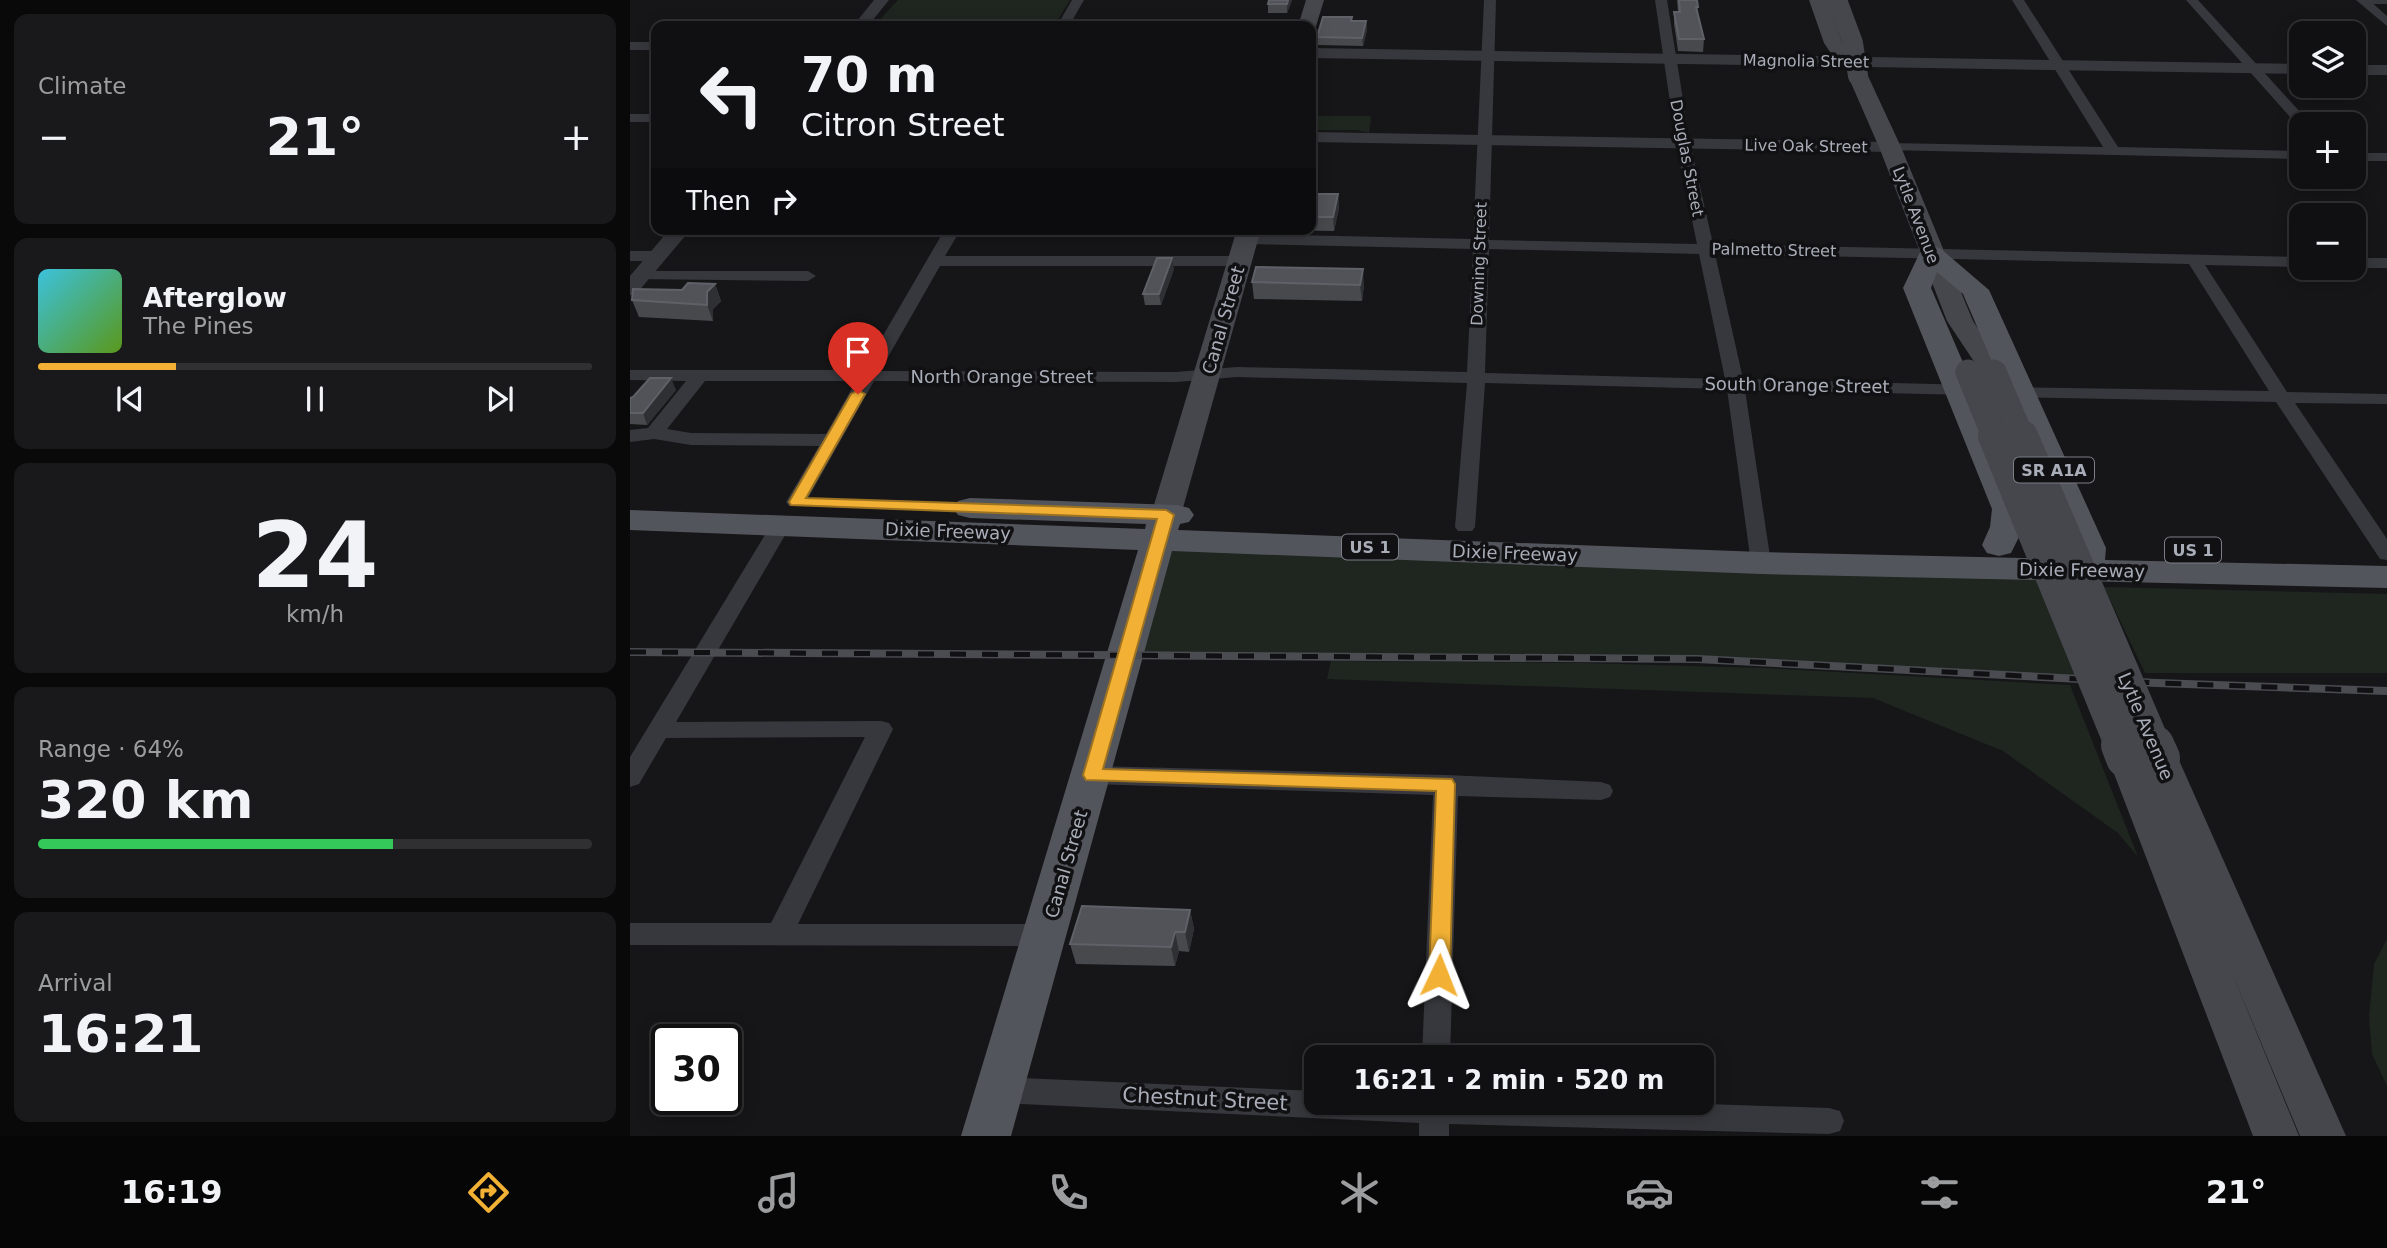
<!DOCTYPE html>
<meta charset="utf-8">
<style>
body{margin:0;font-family:"DejaVu Sans",sans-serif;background:#19191b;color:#f1f3f6;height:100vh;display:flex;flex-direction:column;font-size:26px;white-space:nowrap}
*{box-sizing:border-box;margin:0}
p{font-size:23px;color:#9c9d9f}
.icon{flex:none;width:38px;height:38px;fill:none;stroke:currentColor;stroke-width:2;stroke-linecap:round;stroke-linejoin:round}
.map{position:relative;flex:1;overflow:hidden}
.side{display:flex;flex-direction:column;gap:14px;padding:14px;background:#09090a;width:630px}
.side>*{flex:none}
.banner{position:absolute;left:21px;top:21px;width:665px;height:214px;border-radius:14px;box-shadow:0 4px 18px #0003,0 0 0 2px #303032;background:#101012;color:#f1f3f6;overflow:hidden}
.buttons{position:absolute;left:1659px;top:21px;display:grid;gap:14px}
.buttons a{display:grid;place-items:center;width:77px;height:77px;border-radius:14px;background:#101012;box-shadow:0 4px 18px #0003,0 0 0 2px #303032;font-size:35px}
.speed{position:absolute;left:21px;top:1024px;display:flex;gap:14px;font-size:35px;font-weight:700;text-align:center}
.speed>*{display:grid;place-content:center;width:91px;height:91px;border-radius:50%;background:#101012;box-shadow:0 4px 18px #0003,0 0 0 2px #303032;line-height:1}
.speed .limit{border:4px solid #111;border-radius:10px;background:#fff;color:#111}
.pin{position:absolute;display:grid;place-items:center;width:60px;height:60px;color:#fff;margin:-72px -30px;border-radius:50% 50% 50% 0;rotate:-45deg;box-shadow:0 0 7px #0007}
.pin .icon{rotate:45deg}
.me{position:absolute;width:77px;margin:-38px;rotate:2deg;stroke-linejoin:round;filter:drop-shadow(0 0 5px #0008)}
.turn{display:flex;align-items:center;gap:24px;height:147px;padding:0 35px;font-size:32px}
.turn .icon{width:91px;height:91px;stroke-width:2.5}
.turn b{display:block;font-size:49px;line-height:60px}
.then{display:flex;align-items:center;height:66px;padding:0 35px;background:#0003;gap:14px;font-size:26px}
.big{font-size:52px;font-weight:600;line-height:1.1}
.side .tile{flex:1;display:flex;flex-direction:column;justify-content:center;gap:10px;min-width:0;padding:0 24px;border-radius:14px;background:#19191b}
.side .dial{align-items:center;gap:0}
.dial b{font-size:91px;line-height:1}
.song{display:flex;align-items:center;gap:21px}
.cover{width:84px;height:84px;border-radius:10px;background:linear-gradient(135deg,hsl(190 70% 55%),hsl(90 70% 35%))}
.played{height:7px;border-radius:4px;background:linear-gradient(90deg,#f2b134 25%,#303032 25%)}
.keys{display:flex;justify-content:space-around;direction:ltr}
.heat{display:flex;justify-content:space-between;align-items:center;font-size:38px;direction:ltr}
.charge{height:10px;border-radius:5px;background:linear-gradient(90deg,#34c759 64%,#303032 0)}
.trip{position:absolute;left:674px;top:1045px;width:410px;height:70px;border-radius:14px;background:#101012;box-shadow:0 4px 18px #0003,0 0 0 2px #303032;font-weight:600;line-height:70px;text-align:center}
.menu{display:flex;height:112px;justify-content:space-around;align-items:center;background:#060607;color:#9c9d9f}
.menu .icon{width:49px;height:49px}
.menu .active{color:#f2b134}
.menu b{font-size:32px;color:#f1f3f6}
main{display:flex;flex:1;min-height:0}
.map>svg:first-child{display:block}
</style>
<main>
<section class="side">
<div class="tile"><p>Climate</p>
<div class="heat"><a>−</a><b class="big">21°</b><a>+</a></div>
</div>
<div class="tile">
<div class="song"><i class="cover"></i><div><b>Afterglow</b><p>The Pines</p></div></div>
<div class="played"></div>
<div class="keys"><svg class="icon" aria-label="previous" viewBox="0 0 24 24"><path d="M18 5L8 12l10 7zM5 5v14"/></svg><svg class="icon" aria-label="pause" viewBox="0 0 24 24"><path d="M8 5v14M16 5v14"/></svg><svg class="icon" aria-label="next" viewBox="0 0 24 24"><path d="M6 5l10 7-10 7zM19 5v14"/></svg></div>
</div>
<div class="tile dial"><b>24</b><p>km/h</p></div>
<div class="tile"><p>Range · 64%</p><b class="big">320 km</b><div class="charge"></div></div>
<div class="tile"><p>Arrival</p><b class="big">16:21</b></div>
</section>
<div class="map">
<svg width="1757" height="1136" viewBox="0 0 1757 1136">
<rect width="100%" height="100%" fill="#161618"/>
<g fill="#1e261f">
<polygon points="268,0 440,0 424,26 244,26"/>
<polygon points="681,116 740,116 741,118 739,133 727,130 681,130"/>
<polygon points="323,229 449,229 446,233 320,234"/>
<polygon points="529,538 1414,569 1464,680 1134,662 951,657 497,654"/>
<polygon points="1474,587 1757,594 1757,673 1515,673"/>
<polygon points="701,661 952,663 1135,668 1440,685 1508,857 1488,833 1373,751 1243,698 697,679"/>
<polygon points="1757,939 1757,1086 1742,1054 1739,1017 1744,964"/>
</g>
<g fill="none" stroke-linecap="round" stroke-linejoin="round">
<g fill="#37383d" fill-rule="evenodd">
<polygon points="442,0 454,0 439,26 427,26"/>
<path d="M854,0H866L859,240L1067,244L1046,143L1025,0H1037L1060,143L1083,244L1671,257V267L1575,265L1657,392L1757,394V404L1665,403L1757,539V560L1750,559L1646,402L1377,397L1368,392L1377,387L1639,391L1559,264L1085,254L1113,379L1341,385L1350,390L1341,395L1115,390L1141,563L1138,568H1124L1121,563L1097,389L855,383L845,527L842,531H828L825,527L837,383L607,377L546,382L244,381L176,502L173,506H159L156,502L189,446L61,445L24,439L0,442V430L18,428L56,381L0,380V370H233L315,229H331L315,256H610L618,261L610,266H310L250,371L546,372L607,367L837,372L843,249L616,244L608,239L616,234L843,239ZM859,249L1069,254L1095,379L855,373ZM75,381H226L196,434L61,433L37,429Z"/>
<polygon points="1382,0 1394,0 1488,147 1671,151 1671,159 1255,150 1253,147 1260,143 1473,147"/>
<polygon points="1556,0 1568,0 1681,124 1671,124 1669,127"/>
<polygon points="1726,0 1739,0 1757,16 1757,26"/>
<rect x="0" y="42" width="26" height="8"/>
<rect x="0" y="114" width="26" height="8"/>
<rect x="1724" y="153" width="33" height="8"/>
<polygon points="0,251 29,251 37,256 29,261 0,261"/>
<rect x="1724" y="258" width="33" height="10"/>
<polygon points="12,271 178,271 186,276 178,281 6,279 4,276"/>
<polygon points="151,519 158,521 161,525 46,722 251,721 259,723 263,729 168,924 415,924 425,927 428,935 425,943 415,946 0,945 0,923 141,923 235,737 36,738 9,784 0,787 0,757 141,525 144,521"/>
<polygon points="462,766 816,775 971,782 980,785 983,791 980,797 971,800 828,796 820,1057 792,1057 803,795 462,784 453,781 450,775 453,769"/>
<polygon points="370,1077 686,1091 686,1102 1015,1102 1199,1108 1210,1111 1214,1121 1210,1131 1199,1134 819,1124 819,1136 789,1136 789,1123 370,1103 360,1099 355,1090 360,1081"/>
</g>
<g fill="#37383d" fill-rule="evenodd">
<polygon points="244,0 259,0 238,26 223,26"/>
<polygon points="1736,0 1757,0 1757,4 1743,4"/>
<polygon points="681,48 1671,64 1671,74 681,58"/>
<rect x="1724" y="65" width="33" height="10"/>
<polygon points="681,132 1260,142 1269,147 1260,152 681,142"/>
<polygon points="40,229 61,229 7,293 0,295 0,276"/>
</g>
<g fill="#45474d" fill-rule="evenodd">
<polygon points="676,0 694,0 686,26 681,31 681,26 668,26"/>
<polygon points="1179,0 1197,0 1212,42 1224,58 1221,62 1207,62 1194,43"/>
<polygon points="1228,70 1238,76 1271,147 1343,321 1377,372 1373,378 1364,380 1355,378 1317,321 1249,147 1218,76"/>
<polygon points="607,229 631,229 551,515 547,521 536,524 525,521 521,515"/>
<polygon points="1496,745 1509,749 1513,756 1517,749 1530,745 1543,749 1548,758 1716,1136 1670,1136 1600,968 1669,1136 1623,1136 1478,758 1483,749"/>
</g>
<polygon fill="#53555c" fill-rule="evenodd" points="1301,246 1310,248 1359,290 1476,548 1475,560 1757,566 1757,588 1131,574 542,551 381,1136 331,1136 508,550 0,530 0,510 515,529 516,524 340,518 328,515 323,508 328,501 340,498 547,505 559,508 564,515 559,522 550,524 548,530 1131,552 1439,559 1442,548 1333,294 1307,272 1301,288 1396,509 1394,527 1381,553 1369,556 1357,553 1352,545 1360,527 1362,509 1273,288 1292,248"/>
<g stroke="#4a4c52" stroke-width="8">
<polyline id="rail" points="0,652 1067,659 1527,683 1757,691"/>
</g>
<use href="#rail" stroke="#111113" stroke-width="5" stroke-dasharray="16" stroke-linecap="butt"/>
<polyline stroke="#45474d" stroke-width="20" points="1207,0 1223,43 1228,76"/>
<g stroke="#45474d" stroke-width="25">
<polyline points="1338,372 1365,438"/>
<polyline points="1364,372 1392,438"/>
</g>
<g stroke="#45474d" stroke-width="32">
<polyline points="1364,436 1491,746"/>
<polyline points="1392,436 1525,746"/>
</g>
<g stroke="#45474d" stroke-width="40">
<polyline points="1491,745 1496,758"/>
<polyline points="1524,745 1530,758"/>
</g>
</g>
<g fill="#47494d">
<polygon points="639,0 662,0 657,13 638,13 638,4"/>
<polygon points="1047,0 1067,0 1068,15 1074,39 1073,52 1048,51 1044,24 1044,12 1048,12"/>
<polygon points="722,17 722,21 736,21 737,30 733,46 688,45 687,37"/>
<polygon points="681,194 708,194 709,208 704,231 639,230 681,229"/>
<polygon points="544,269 531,305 515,305 513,294"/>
<polygon points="622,282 734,285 732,301 624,299"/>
<polygon points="85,284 91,301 83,309 83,321 9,317 2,300"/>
<polygon points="46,390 17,425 0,424 0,398"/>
<polygon points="560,910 564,929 559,952 549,951 545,966 446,964 440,944"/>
</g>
<g fill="#2f3033">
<polygon points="658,0 662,0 657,13 657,4"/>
<polygon points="736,21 737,30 733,46 732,38"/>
<polygon points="708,194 709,208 704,231 703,217"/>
<polygon points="542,258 544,269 531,305 529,294"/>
<polygon points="733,269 734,285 732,301 730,285"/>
<polygon points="85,284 91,301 83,309 83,321 77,305 77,292"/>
<polygon points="41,378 46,390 17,425 13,413"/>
<polygon points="560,910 564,929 559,952 555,932"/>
<polygon points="545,932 549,951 545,966 541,947"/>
</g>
<g fill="#525359" stroke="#5f6168" stroke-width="2">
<polygon points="639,0 658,0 657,4 638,4"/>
<polygon points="1049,0 1067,0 1068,7 1066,7 1074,39 1049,39 1044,12 1050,12"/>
<polygon points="693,17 722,17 721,21 736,21 732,38 687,37"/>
<polygon points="681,194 708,194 703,217 681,217"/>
<polygon points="527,258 542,258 529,294 513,294"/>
<polygon points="626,267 733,269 730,285 622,282"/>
<polygon points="58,283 85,284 77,292 77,305 2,300 3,289 52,290"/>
<polygon points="20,378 41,378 13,413 0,413 0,398 3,397"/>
<polygon points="452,906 560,910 555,932 545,932 541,947 440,944"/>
</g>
<polygon fill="#f2b134" stroke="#9d7322" stroke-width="2" points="228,390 235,394 176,498 536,510 544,515 473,769 822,779 825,784 820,975 817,981 809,984 802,981 799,975 806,791 456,780 453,775 527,519 161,505 159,502 221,394"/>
<g text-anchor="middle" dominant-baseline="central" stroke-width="7" stroke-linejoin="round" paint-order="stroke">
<g font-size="16" fill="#a8adb8" stroke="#111113">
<text transform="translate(1176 61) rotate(1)">Magnolia Street</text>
<text transform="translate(1176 146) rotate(1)">Live Oak Street</text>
<text transform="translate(1057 158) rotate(79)">Douglas Street</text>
<text transform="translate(1286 215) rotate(69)">Lytle Avenue</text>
<text transform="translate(1144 250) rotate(1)">Palmetto Street</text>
<text transform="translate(849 264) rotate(-88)">Downing Street</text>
</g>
<g fill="#111113" stroke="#7b7e86" stroke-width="2">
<rect x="1384" y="457.5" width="80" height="25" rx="5"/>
<rect x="712" y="534.5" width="56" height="25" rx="5"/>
<rect x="1535" y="537.5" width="56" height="25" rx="5"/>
</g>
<g font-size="16" font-weight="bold" fill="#a8adb8">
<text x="1424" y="470">SR A1A</text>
<text x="740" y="547">US 1</text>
<text x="1563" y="550">US 1</text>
</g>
<g font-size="18" fill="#a8adb8" stroke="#111113">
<text transform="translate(593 320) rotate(-74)">Canal Street</text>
<text x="372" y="376">North Orange Street</text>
<text transform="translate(1167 385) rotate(1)">South Orange Street</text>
<text transform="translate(318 531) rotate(2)">Dixie Freeway</text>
<text transform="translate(885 553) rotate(2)">Dixie Freeway</text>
<text transform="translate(1452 570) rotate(1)">Dixie Freeway</text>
<text transform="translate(1516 726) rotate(67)">Lytle Avenue</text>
<text transform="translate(436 864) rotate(-74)">Canal Street</text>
</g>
<g font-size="21" fill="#a8adb8" stroke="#111113">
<text transform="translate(575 1099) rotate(3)">Chestnut Street</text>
</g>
</g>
</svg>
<div class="buttons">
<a><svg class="icon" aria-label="layers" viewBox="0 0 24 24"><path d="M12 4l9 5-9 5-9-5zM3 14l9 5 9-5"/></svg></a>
<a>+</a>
<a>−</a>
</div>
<div class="speed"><div class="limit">30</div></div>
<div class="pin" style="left:228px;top:394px;background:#d93025"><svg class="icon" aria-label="arrive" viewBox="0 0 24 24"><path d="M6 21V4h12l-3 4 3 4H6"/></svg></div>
<svg class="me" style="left:809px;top:975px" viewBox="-20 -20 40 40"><path d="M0-17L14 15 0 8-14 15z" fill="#f2b134" stroke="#fff" stroke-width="4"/></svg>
<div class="trip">16:21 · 2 min · 520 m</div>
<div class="banner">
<div class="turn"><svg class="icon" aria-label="left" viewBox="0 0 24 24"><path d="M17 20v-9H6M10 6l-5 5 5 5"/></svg><div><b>70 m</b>Citron Street</div></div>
<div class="then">Then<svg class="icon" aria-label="right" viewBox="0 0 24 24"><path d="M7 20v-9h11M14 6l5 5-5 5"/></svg></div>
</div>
</div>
</main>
<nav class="menu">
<b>16:19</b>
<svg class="icon active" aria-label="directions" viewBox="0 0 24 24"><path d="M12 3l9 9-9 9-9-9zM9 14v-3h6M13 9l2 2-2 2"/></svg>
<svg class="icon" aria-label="music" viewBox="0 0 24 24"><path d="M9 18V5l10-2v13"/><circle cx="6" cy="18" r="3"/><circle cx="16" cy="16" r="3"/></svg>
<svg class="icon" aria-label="phone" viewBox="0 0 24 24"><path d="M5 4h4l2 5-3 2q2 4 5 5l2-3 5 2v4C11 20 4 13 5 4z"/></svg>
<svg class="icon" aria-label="climate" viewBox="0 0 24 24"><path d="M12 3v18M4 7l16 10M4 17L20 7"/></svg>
<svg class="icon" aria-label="car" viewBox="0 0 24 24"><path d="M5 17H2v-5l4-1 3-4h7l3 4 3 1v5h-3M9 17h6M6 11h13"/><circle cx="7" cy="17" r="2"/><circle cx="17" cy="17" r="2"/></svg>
<svg class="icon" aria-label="filters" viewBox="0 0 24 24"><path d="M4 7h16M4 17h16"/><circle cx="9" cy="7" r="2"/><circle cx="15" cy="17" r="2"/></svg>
<b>21°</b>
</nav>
